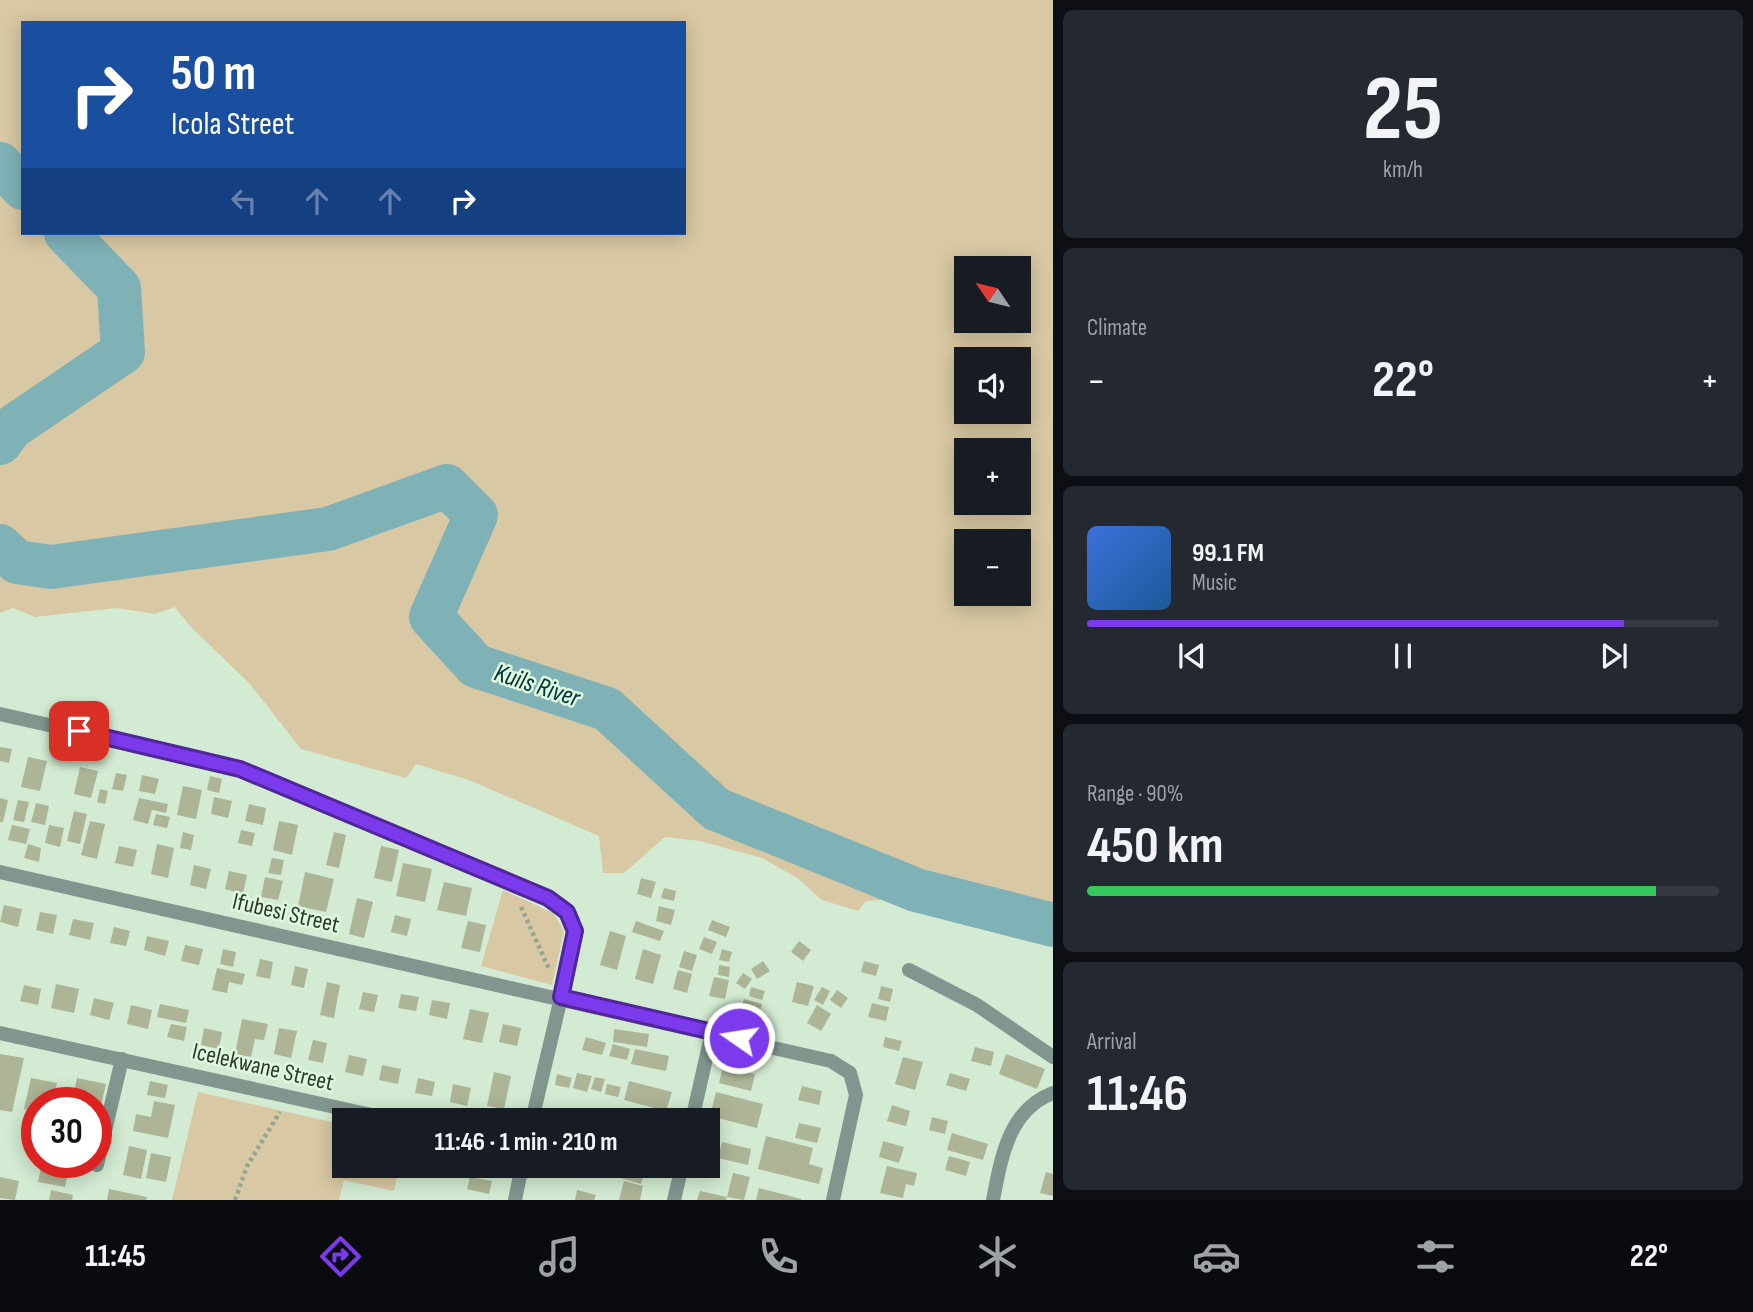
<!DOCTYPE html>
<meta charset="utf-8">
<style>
body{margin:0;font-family:"Sofia Sans Condensed",sans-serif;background:#242831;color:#f1f3f6;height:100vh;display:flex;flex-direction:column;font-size:26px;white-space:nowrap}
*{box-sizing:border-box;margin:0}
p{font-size:23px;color:#9ea1a6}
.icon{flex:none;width:38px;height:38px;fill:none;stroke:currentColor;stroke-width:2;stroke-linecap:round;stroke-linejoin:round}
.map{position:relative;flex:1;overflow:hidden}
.drawer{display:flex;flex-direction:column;gap:10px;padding:10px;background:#0d0f14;width:700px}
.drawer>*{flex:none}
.top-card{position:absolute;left:21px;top:21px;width:665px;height:214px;border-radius:0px;box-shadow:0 4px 18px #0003;background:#1a4fa0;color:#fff;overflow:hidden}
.needle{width:46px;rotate:305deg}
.tools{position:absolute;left:954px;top:256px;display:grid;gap:14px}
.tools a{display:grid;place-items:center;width:77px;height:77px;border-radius:0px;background:#171b24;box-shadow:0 4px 18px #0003;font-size:35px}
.speed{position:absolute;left:21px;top:1087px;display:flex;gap:14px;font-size:35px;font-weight:700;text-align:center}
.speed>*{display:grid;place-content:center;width:91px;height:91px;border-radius:50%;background:#171b24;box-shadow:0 4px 18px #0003;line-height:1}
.speed .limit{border:10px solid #d22;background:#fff;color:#111}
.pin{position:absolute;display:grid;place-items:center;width:60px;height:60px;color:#fff;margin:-30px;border-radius:14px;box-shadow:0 4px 10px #0006}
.me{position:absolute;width:77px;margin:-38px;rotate:283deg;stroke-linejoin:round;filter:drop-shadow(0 0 5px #0008)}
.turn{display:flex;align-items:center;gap:24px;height:147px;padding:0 35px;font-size:32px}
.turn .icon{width:91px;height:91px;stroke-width:2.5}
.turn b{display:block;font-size:49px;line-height:60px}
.lanes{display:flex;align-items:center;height:66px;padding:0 35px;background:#0003;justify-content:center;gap:35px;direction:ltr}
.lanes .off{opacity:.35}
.big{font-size:52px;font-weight:700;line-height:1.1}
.drawer .card{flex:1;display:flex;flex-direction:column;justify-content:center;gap:10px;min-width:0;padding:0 24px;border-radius:10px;background:#242831}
.drawer .dial{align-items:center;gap:0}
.dial b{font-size:91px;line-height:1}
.song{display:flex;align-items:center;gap:21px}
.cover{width:84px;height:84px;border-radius:10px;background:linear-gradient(135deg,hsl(220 70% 55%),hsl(210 70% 35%))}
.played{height:7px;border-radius:4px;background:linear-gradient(90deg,#7c3aed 85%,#363941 85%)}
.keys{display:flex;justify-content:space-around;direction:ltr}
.heat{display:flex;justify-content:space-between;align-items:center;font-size:38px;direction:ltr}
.charge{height:10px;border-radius:5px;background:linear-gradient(90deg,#34c759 90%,#363941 0)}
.trip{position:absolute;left:332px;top:1108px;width:388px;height:70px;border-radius:0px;background:#171b24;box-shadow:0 4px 18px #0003;font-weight:700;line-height:70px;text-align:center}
.dock{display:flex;height:112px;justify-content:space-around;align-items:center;background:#090b0e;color:#9ea1a6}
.dock .icon{width:49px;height:49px}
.dock .current{color:#7c3aed}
.dock b{font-size:32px;color:#f1f3f6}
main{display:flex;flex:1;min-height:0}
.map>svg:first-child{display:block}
</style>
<main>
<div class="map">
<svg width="1053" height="1200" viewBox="0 0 1053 1200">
<rect width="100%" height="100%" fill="#d2ebd2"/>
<g fill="#d8c8a3" fill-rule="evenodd">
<path d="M0,0H1053V940L964,917L886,889L880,900L866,901L858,911L822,900L797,878L762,858L700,841L665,837L624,873H603L599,836L469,780L416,764L406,778L301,749L250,684L190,626L175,607L155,614L117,608L35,617L13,608L0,613ZM23,23H684V233H23ZM966,268H1018V320H966ZM966,359H1018V411H966ZM966,450H1018V502H966ZM966,541H1018V593H966Z"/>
<polygon points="503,890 553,913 564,931 552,985 481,966"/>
<polygon points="198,1092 345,1125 345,1166 399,1166 394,1191 344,1180 339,1200 172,1200"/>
</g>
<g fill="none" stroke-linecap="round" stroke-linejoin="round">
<g stroke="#7fb2b7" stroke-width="44">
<polyline points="0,164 23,188"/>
<polyline points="0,443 11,428 123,352 119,288 66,233"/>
<polyline points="0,546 17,562 51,567 328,529 447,486 476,515 431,617 476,666 607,709 716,809 916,890 1053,925"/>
</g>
</g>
<g fill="#aeb596">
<polygon points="0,747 12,749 9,763 0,761"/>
<polygon points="28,757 47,761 40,791 21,787"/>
<polygon points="80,767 98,771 91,798 74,794"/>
<polygon points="116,773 127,775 123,791 112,789"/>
<polygon points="142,775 159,779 155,794 139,791"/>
<polygon points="210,776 222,779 219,793 207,790"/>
<polygon points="183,786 202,790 196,819 177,815"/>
<polygon points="100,789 108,791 105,804 97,802"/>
<polygon points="214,797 232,801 228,818 211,814"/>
<polygon points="0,798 8,800 3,822 0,822"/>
<polygon points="139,798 168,804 166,813 152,810 148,824 133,820"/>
<polygon points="18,800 29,802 24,822 13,820"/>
<polygon points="36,803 49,806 45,825 31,822"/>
<polygon points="249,804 266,808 263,825 245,821"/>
<polygon points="74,811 87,814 80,844 67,841"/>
<polygon points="156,814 170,817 167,828 153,825"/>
<polygon points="90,821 105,824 97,859 81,855"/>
<polygon points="279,821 298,825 292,855 273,850"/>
<polygon points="12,825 30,829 26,844 8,840"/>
<polygon points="49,825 64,828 60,847 45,843"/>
<polygon points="241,830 255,833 252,846 238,843"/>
<polygon points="183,832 194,835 191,850 180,848"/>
<polygon points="334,832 346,835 339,868 326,865"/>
<polygon points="28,844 41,848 39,862 24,858"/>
<polygon points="157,844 174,848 168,878 151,874"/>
<polygon points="119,846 137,850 133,867 115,863"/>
<polygon points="381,846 399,850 392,882 374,878"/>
<polygon points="272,858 284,860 281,875 268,873"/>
<polygon points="403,863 432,869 425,902 396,896"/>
<polygon points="194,865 211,869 206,889 190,885"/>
<polygon points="229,871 247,875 243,894 225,889"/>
<polygon points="305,872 334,879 326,912 298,906"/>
<polygon points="265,877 283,881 278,900 261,897"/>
<polygon points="641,878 656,882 651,898 637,894"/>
<polygon points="444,882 472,888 466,916 437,910"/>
<polygon points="664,888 676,891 674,901 661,898"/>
<polygon points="357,898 373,902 364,938 349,934"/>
<polygon points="259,901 272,904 269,916 256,914"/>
<polygon points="4,905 22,909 18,927 0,922"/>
<polygon points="659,906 675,910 671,925 656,921"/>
<polygon points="40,912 57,915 53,934 36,930"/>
<polygon points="395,915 411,919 407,936 391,932"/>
<polygon points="73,919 94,923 90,940 69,935"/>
<polygon points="712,920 730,927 726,937 708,930"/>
<polygon points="468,921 486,925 480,952 461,948"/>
<polygon points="636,921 664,931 660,941 632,932"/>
<polygon points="114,927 130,931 126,946 110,943"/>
<polygon points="610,931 626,936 617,970 600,965"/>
<polygon points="147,936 169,941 165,956 144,950"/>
<polygon points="704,937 717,942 712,954 699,949"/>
<polygon points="799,941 811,950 803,961 791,952"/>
<polygon points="185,945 203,949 199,965 181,961"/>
<polygon points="223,949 236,952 233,967 220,964"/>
<polygon points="643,949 661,955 653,984 635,979"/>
<polygon points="722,949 732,952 729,962 719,960"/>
<polygon points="684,951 697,955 692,971 679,967"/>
<polygon points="260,959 273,962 270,979 256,976"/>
<polygon points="763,961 770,971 757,979 751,969"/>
<polygon points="864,961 879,965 876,976 861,972"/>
<polygon points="719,965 730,967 729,977 718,975"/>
<polygon points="295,966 308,969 304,988 291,985"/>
<polygon points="217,968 245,974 242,985 229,982 227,993 212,990"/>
<polygon points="678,970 692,974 687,993 673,989"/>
<polygon points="743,973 752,979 745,989 736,983"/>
<polygon points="714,977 729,980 725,999 709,996"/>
<polygon points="327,982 340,985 334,1018 320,1015"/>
<polygon points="797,982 814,986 808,1006 792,1002"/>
<polygon points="56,984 79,989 74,1013 51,1008"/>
<polygon points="24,985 41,989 38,1005 20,1001"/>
<polygon points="881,986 893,989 890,1002 878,999"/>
<polygon points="751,987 765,991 762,1000 749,996"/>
<polygon points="822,987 830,991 823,1005 814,1000"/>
<polygon points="837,990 848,998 841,1008 830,1000"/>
<polygon points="363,992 378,995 374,1012 359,1009"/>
<polygon points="401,994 419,997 416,1011 398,1008"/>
<polygon points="94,998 114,1003 109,1020 90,1015"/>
<polygon points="744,999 762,1004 758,1019 740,1015"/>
<polygon points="432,1000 450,1003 447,1019 429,1015"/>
<polygon points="872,1003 889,1007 886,1021 868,1017"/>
<polygon points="160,1004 189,1010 186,1023 157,1017"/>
<polygon points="131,1005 152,1010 148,1029 127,1024"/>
<polygon points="817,1005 831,1014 821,1031 807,1023"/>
<polygon points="470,1009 489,1013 482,1043 463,1039"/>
<polygon points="242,1019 268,1024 264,1040 255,1039 251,1057 235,1054"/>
<polygon points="171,1024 187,1027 184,1041 167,1037"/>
<polygon points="503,1024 521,1028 517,1046 499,1042"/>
<polygon points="204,1028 222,1032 219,1049 201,1045"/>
<polygon points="279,1028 297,1031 291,1058 274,1054"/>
<polygon points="614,1029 649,1034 647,1047 613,1042"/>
<polygon points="586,1037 606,1043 602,1055 582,1050"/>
<polygon points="885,1037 902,1041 899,1051 883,1047"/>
<polygon points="313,1040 327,1043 323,1063 308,1060"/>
<polygon points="613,1044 630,1049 627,1060 609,1056"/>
<polygon points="975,1047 994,1052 991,1066 971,1061"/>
<polygon points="635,1049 669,1056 666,1071 631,1064"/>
<polygon points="0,1054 24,1058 12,1112 0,1110"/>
<polygon points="1006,1054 1045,1069 1037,1089 999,1074"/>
<polygon points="349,1055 367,1059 363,1076 345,1072"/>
<polygon points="903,1057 923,1062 915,1090 895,1084"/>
<polygon points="382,1065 401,1069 398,1084 379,1080"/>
<polygon points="723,1067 755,1074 751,1091 719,1083"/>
<polygon points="494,1072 511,1076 504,1109 487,1106"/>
<polygon points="577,1073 592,1076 587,1092 573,1088"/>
<polygon points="950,1073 970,1079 966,1091 946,1085"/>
<polygon points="557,1074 572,1078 569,1088 555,1085"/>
<polygon points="595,1077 605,1079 601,1092 591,1089"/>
<polygon points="31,1078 57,1083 52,1102 37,1102 37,1112 24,1109"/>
<polygon points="77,1078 106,1084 99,1114 96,1114 96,1102 72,1102"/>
<polygon points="418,1078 435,1082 432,1096 415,1093"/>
<polygon points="150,1081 168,1085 165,1098 147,1095"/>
<polygon points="629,1081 672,1092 666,1111 624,1100"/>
<polygon points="453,1084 471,1088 467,1106 450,1102"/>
<polygon points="607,1084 621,1087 618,1097 605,1094"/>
<polygon points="802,1086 822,1091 819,1105 798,1100"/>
<polygon points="716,1092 763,1104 757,1128 710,1116"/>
<polygon points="154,1101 175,1105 168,1138 133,1131 136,1114 151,1117"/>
<polygon points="892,1105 910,1111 906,1126 887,1121"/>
<polygon points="932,1117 948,1121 945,1134 929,1130"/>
<polygon points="799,1123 821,1128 817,1143 795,1138"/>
<polygon points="952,1133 988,1144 983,1160 947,1150"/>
<polygon points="766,1136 813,1148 809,1164 823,1168 819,1184 758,1169"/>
<polygon points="883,1141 904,1147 899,1163 879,1157"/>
<polygon points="722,1142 751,1149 748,1165 718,1158"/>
<polygon points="129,1146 147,1150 141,1179 123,1175"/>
<polygon points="151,1153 171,1157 166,1182 146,1178"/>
<polygon points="949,1156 970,1162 966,1176 945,1170"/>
<polygon points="609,1166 646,1167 641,1184 607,1174"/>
<polygon points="887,1166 917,1173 914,1186 906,1184 903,1198 880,1193"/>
<polygon points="41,1168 68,1174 65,1187 38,1182"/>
<polygon points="1046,1172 1053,1174 1053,1196 1040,1193"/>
<polygon points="733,1173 750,1177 744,1200 727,1197 726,1200 697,1200 700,1191 727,1197"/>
<polygon points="0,1177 19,1181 15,1200 0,1198"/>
<polygon points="470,1177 492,1181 489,1194 467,1189"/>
<polygon points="624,1181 643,1186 640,1200 619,1200"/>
<polygon points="759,1188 801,1199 801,1200 756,1200"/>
<polygon points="109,1189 147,1197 146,1200 107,1200"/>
<polygon points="51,1190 73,1195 72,1200 49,1200"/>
<polygon points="577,1190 596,1195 594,1200 575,1200"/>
</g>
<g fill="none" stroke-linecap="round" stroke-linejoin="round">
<g stroke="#93a693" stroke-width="4.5" stroke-dasharray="3.5 3.5" stroke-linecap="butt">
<polyline points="521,907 549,969"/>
<polyline points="235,1200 247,1166 280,1112"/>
</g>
<g stroke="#829690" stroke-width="14">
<polyline points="0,714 209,761 275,782 548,898 567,912 573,921 574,943 532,1120"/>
<polyline points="0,872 831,1061 850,1073 856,1095 833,1200"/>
<polyline points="909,970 977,1005 1053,1057"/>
<polyline points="0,1033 394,1120"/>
<polyline points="692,1120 712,1032"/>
<polyline points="97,1165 122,1059"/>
<polyline points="515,1200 522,1166"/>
<polyline points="674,1200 682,1166"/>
<path d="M993,1200C1001,1159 1008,1110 1053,1093"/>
</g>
</g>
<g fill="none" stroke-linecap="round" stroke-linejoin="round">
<g stroke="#51269a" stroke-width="18">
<polyline id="route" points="79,731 240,769 548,898 567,912 575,931 561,997 739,1038"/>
</g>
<use href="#route" stroke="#7c3aed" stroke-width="12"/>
</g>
<g text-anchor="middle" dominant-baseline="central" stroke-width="5" stroke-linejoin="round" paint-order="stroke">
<g font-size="24" fill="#2e382f" stroke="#dff9df">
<text transform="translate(286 913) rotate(13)">Ifubesi Street</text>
<text transform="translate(263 1067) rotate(13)">Icelekwane Street</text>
</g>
<g font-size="26" font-style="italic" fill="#003237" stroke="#dff9df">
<text transform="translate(537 686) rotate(18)">Kuils River</text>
</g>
</g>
</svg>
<div class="tools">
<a><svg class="needle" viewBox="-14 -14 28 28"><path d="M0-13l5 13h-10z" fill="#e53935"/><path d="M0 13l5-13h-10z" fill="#9ea1a6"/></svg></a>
<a><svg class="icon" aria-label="sound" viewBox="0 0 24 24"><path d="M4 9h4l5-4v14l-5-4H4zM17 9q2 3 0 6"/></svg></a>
<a>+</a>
<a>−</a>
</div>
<div class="speed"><div class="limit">30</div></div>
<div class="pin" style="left:79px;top:731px;background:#d93025"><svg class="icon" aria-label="arrive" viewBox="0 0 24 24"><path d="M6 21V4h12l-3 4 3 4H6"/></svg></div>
<svg class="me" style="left:739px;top:1038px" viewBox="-20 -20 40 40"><circle r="17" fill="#7c3aed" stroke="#fff" stroke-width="3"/><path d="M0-11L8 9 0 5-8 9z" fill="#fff"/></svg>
<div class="trip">11:46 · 1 min · 210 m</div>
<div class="top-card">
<div class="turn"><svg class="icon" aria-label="right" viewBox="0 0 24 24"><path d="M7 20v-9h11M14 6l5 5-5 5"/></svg><div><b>50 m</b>Icola Street</div></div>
<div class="lanes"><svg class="icon off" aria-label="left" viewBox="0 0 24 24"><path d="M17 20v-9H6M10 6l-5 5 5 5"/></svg><svg class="icon off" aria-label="ahead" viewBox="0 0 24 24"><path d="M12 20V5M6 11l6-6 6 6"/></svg><svg class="icon off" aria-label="ahead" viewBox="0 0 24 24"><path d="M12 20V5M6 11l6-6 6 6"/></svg><svg class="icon" aria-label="right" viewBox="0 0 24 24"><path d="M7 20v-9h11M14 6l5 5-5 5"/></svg></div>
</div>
</div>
<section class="drawer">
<div class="card dial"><b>25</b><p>km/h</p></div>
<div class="card"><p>Climate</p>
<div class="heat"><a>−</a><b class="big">22°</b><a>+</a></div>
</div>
<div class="card">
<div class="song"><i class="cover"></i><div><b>99.1 FM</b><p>Music</p></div></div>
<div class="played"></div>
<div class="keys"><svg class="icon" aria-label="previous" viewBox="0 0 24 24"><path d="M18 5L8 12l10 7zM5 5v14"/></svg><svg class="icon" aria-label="pause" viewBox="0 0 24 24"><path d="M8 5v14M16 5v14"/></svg><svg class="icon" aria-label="next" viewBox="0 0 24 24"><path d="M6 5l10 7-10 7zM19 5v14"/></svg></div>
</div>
<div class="card"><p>Range · 90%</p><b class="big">450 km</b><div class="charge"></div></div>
<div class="card"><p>Arrival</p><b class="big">11:46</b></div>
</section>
</main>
<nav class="dock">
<b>11:45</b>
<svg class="icon current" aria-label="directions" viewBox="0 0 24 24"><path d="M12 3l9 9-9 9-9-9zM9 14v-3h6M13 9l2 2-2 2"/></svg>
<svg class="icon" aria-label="music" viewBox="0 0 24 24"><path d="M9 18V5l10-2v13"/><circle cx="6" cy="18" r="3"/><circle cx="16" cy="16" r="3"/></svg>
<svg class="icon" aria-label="phone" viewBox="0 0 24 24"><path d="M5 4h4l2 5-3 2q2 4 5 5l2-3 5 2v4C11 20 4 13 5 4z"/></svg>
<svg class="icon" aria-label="climate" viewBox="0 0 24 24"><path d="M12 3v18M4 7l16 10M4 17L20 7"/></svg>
<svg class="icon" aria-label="car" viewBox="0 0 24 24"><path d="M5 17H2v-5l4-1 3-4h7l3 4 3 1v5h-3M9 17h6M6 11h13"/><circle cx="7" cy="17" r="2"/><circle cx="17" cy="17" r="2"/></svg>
<svg class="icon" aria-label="filters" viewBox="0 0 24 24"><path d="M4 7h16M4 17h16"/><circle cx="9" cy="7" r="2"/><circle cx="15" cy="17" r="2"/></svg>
<b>22°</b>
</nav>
